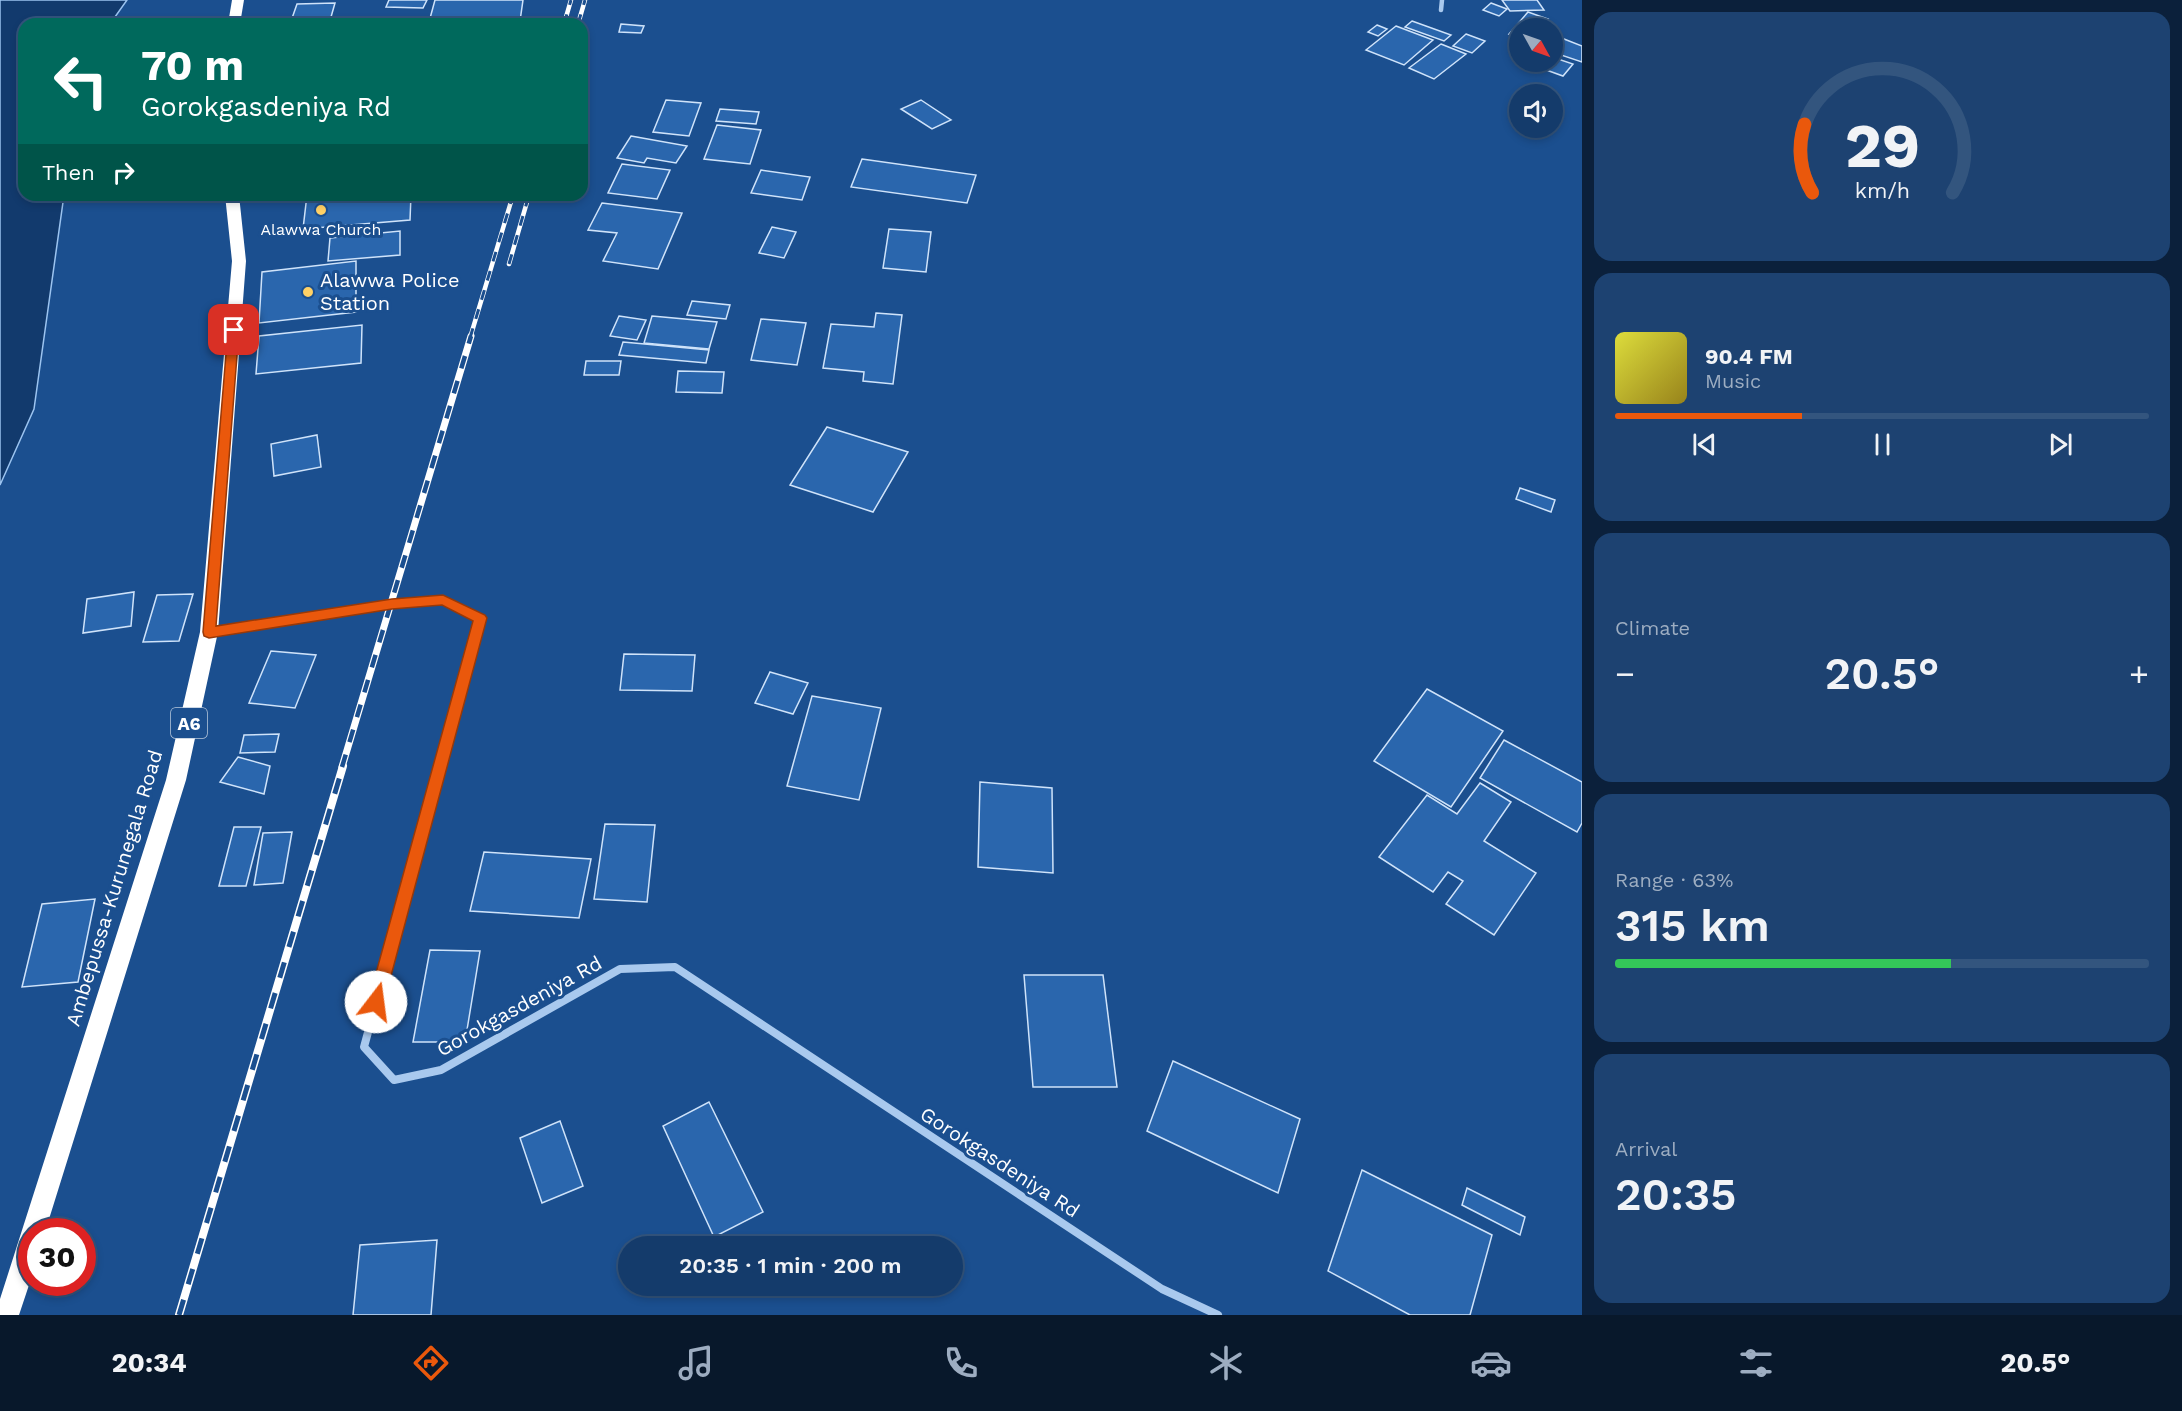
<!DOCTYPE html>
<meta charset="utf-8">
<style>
body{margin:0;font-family:"Work Sans",sans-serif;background:#1d4271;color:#f1f3f6;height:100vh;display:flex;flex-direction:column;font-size:22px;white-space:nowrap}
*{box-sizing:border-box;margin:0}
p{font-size:20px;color:#9dadc1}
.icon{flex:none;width:33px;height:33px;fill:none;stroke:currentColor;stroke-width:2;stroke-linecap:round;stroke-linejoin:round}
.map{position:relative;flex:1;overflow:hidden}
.drawer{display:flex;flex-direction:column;gap:12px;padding:12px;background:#0b203b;width:600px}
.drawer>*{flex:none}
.banner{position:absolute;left:18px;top:18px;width:570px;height:183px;border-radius:18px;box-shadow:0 3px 9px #0003,0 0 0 2px #33557e;background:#00695c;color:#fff;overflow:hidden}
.needle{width:39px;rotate:130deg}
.fabs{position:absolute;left:1509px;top:18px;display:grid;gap:12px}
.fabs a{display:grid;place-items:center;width:54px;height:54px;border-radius:50%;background:#143b6b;box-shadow:0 3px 9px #0003,0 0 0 2px #33557e;font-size:30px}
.speed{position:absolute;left:18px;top:1218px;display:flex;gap:12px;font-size:30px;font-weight:700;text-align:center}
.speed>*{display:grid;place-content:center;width:78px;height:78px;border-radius:50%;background:#143b6b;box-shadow:0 3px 9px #0003,0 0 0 2px #33557e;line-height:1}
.speed .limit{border:9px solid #d22;background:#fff;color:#111}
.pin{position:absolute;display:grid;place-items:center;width:51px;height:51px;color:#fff;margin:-26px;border-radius:12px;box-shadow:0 3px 9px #0006}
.me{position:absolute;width:66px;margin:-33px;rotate:15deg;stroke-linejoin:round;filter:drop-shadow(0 0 4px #0008)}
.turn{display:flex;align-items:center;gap:21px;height:126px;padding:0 24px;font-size:27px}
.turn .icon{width:78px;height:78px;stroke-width:2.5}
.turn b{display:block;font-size:42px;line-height:51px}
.then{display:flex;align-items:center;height:57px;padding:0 24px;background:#0003;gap:12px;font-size:22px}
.big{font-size:45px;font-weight:600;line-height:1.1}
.drawer .tile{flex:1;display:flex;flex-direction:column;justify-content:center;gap:9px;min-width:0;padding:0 21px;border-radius:18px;background:#1d4271}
.drawer .dial{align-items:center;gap:0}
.dial svg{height:156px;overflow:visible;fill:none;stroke:#33557e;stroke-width:7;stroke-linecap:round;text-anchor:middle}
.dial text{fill:#f1f3f6;stroke:none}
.song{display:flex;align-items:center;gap:18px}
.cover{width:72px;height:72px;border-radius:9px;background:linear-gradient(135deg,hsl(60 70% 55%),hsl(50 70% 35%))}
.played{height:6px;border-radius:3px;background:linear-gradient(90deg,#ea580c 35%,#33557e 35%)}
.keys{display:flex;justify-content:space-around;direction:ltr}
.heat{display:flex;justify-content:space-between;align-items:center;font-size:33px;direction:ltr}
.charge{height:9px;border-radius:4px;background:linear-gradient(90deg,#34c759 63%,#33557e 0)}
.trip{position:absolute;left:618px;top:1236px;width:345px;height:60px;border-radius:30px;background:#143b6b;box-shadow:0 3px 9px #0003,0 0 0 2px #33557e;font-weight:600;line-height:60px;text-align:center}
.tab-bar{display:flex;height:96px;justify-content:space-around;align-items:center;background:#08182b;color:#9dadc1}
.tab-bar .icon{width:42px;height:42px}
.tab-bar .on{color:#ea580c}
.tab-bar b{font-size:27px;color:#f1f3f6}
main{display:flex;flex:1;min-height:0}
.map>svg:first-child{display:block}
</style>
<main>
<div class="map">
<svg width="1582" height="1315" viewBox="0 0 1582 1315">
<rect width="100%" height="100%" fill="#1b4f8f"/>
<polygon fill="#123a6d" stroke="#9cc4f0" stroke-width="1.5" points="0,0 127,0 110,24 24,24 24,195 64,195 34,409 0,485"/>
<g fill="#2a66ad" stroke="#cfe3fa" stroke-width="1.5">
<polygon points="389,0 427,0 423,8 386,7"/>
<polygon points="435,0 523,0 520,21 429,22"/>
<polygon points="1502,0 1537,0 1544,10 1510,11"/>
<polygon points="335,3 329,24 290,24 297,4"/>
<polygon points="1491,3 1507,9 1499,16 1483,10"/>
<polygon points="1528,12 1548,19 1540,28 1520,28 1520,37 1509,34"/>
<polygon points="1412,21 1451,35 1444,41 1405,27"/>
<polygon points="621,24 644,26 641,33 619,32"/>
<polygon points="1377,25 1387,29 1378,36 1368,32"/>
<polygon points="1396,26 1433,40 1404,65 1366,50"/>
<polygon points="1466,34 1485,41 1472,53 1453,46"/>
<polygon points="1564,39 1582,46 1582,62 1552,52"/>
<polygon points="1441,44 1466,54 1434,79 1409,68"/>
<polygon points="1552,57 1573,64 1563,76 1524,62 1552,62"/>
<polygon points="666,100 701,103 689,136 653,132"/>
<polygon points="921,100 951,120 932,129 901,109"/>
<polygon points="720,109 759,112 756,124 716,121"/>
<polygon points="717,125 761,130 750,164 704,159"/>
<polygon points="631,136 687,146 676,163 647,158 644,163 617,158"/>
<polygon points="862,159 976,175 967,203 851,187"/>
<polygon points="622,164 670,170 657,199 608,193"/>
<polygon points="761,170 810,177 802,200 751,193"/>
<polygon points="307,195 411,195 410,220 303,229"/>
<polygon points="602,203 682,213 658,269 603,261 617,233 588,230"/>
<polygon points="772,227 796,232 784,258 759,253"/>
<polygon points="889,229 931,232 926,272 883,268"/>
<polygon points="400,231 400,255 328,261 330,238"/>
<polygon points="356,261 356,312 259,323 262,272"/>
<polygon points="692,301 730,305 726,319 687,315"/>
<polygon points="876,313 902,315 893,384 863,381 864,372 823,368 831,324 874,327"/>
<polygon points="619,316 646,320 637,340 610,336"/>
<polygon points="652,316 717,322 709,349 644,343"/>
<polygon points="761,319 806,323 797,365 751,360"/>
<polygon points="362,325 361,363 256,374 259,336"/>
<polygon points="623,342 709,350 706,363 619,355"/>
<polygon points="586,361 621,361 619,375 584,375"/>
<polygon points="678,371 724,372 722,393 676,392"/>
<polygon points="827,427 908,452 873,512 790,485"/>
<polygon points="317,435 321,467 274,476 271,444"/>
<polygon points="1520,488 1555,500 1551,512 1516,499"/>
<polygon points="134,592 131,626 83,633 87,599"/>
<polygon points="193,594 179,641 143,642 157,595"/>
<polygon points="271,651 316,655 295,708 249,703"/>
<polygon points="624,654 695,655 692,691 620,690"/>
<polygon points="770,672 808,683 793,714 755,703"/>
<polygon points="1427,689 1503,731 1451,807 1374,761"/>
<polygon points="812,696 881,708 859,800 787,786"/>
<polygon points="279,734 275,752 240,753 244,735"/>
<polygon points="1504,740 1582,782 1582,823 1577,832 1480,778"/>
<polygon points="238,757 270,766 264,794 220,782"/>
<polygon points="980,782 1052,788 1053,873 978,867"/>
<polygon points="1480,783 1511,802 1484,841 1536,873 1494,935 1446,904 1463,881 1448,872 1433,892 1379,857 1427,795 1457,814"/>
<polygon points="605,824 655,825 647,902 594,899"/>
<polygon points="234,827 261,827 246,886 219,886"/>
<polygon points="292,832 283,883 254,885 263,833"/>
<polygon points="484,852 591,859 579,918 470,911"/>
<polygon points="95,899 78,982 22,987 42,904"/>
<polygon points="430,950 480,951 465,1042 413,1042"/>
<polygon points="1024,975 1103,975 1117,1087 1033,1087"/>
<polygon points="1173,1061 1300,1119 1278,1193 1147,1131"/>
<polygon points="709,1102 763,1212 714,1237 663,1126"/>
<polygon points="560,1121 583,1186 542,1203 520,1138"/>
<polygon points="1362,1170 1492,1235 1470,1315 1410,1315 1328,1271"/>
<polygon points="1467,1188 1525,1217 1520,1235 1462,1205"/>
<polygon points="437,1240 431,1315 353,1315 360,1245"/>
</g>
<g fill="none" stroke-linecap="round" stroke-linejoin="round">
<polyline stroke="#a9c9ee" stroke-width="4.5" points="1441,10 1442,0"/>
<polyline stroke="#a9c9ee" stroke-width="5" points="210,632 391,604 443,600 480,618 440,767"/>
<polyline stroke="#a9c9ee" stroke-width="8" points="440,766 364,1047 394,1080 441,1070 620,969 675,967 1162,1289 1218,1315"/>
<g fill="#fff" fill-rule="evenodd">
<polygon points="232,0 244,0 240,24 228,24"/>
<polygon points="225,195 239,195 246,261 218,632 186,780 45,1232 32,1232 32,1276 19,1315 0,1315 0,1299 166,780 200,632 232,261"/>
</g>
<g stroke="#fff" stroke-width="4.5">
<g id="rail-far2">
<polyline points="564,24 571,0"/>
<polyline points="578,24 585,0"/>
<polyline points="509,264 529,195"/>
<polyline points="470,338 513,195"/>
</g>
</g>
<g stroke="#fff" stroke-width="7">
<polyline id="rail-far1" points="342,767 471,336"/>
</g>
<g stroke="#fff" stroke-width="8">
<polyline id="rail" points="179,1315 343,766"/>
</g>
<use href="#rail-far2" stroke="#1b4f8f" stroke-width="3" stroke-dasharray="10" stroke-linecap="butt"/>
<use href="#rail-far1" stroke="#1b4f8f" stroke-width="4.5" stroke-dasharray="13" stroke-linecap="butt"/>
<use href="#rail" stroke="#1b4f8f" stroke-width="5" stroke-dasharray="16" stroke-linecap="butt"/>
</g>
<polygon fill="#ea580c" stroke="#983908" stroke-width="1.5" points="234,327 239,330 216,626 392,599 443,595 485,615 487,618 384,1002 382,1007 376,1009 370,1007 368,1002 473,621 442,605 392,609 209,638 204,636 203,632 228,330"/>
<g fill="#ffd166" stroke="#1b4f8f" stroke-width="2">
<circle cx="321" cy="210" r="6"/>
<circle cx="308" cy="292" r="6"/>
</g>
<g text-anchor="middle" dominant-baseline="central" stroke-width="6" stroke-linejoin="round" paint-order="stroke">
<g font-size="16" fill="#fff" stroke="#1b4f8f">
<text x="321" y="229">Alawwa Church</text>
</g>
<rect fill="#1b4f8f" stroke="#bbcadd" stroke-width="1.5" x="171" y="708" width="36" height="30" rx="4.5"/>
<g font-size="18" font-weight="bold" fill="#fff">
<text x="189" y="723">A6</text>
</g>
<g font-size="20" fill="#fff" stroke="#1b4f8f" text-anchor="start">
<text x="320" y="280">Alawwa Police<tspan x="320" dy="23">Station</tspan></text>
</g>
<g font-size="20" fill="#fff" stroke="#1b4f8f">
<text transform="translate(114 888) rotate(-73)">Ambepussa-Kurunegala Road</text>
<text transform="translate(519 1006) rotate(-29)">Gorokgasdeniya Rd</text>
<text transform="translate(1000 1162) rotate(33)">Gorokgasdeniya Rd</text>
</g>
</g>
</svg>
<div class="fabs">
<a><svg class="needle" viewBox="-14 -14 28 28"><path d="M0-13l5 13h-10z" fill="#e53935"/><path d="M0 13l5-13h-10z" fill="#9dadc1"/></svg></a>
<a><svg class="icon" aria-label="sound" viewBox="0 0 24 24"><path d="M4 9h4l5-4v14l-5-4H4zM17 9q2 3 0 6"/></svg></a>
</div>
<div class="speed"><div class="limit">30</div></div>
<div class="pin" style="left:234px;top:330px;background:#d93025"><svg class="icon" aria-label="arrive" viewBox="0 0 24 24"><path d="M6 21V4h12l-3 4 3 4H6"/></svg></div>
<svg class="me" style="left:376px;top:1002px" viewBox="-20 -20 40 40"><circle r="19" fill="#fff"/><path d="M0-13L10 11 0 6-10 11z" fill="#ea580c"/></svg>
<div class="trip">20:35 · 1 min · 200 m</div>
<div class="banner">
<div class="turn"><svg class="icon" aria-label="left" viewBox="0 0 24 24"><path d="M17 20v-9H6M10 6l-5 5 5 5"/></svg><div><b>70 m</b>Gorokgasdeniya Rd</div></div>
<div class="then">Then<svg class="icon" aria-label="right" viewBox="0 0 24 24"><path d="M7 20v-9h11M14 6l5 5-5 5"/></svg></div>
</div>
</div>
<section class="drawer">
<div class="tile dial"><svg viewBox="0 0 100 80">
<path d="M14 69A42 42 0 1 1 86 69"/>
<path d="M14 69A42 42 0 0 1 10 34" stroke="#ea580c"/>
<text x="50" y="56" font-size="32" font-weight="700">29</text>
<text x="50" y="72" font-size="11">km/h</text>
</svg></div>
<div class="tile">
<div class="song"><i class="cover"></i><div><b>90.4 FM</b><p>Music</p></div></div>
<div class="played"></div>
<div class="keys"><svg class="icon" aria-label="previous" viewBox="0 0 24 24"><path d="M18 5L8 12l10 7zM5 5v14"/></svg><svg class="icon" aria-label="pause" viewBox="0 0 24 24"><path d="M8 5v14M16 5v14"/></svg><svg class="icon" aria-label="next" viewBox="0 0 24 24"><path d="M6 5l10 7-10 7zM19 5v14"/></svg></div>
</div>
<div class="tile"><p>Climate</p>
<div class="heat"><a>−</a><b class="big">20.5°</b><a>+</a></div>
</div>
<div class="tile"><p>Range · 63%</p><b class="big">315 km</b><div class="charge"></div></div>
<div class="tile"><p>Arrival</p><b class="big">20:35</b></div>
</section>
</main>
<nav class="tab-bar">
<b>20:34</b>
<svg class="icon on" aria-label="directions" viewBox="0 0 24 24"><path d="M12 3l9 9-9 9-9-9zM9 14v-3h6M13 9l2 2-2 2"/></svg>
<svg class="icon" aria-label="music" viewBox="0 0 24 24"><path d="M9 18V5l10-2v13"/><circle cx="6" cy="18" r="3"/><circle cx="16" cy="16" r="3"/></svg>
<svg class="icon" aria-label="phone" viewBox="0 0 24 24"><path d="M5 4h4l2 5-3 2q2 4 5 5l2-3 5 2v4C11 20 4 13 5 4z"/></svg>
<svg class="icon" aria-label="climate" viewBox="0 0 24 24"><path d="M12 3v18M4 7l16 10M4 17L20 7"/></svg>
<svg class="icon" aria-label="car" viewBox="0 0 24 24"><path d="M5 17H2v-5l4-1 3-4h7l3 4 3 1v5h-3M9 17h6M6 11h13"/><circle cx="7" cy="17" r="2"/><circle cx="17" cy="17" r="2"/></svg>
<svg class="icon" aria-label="filters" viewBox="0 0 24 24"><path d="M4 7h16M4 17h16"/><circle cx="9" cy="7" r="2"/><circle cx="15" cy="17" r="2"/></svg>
<b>20.5°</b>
</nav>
